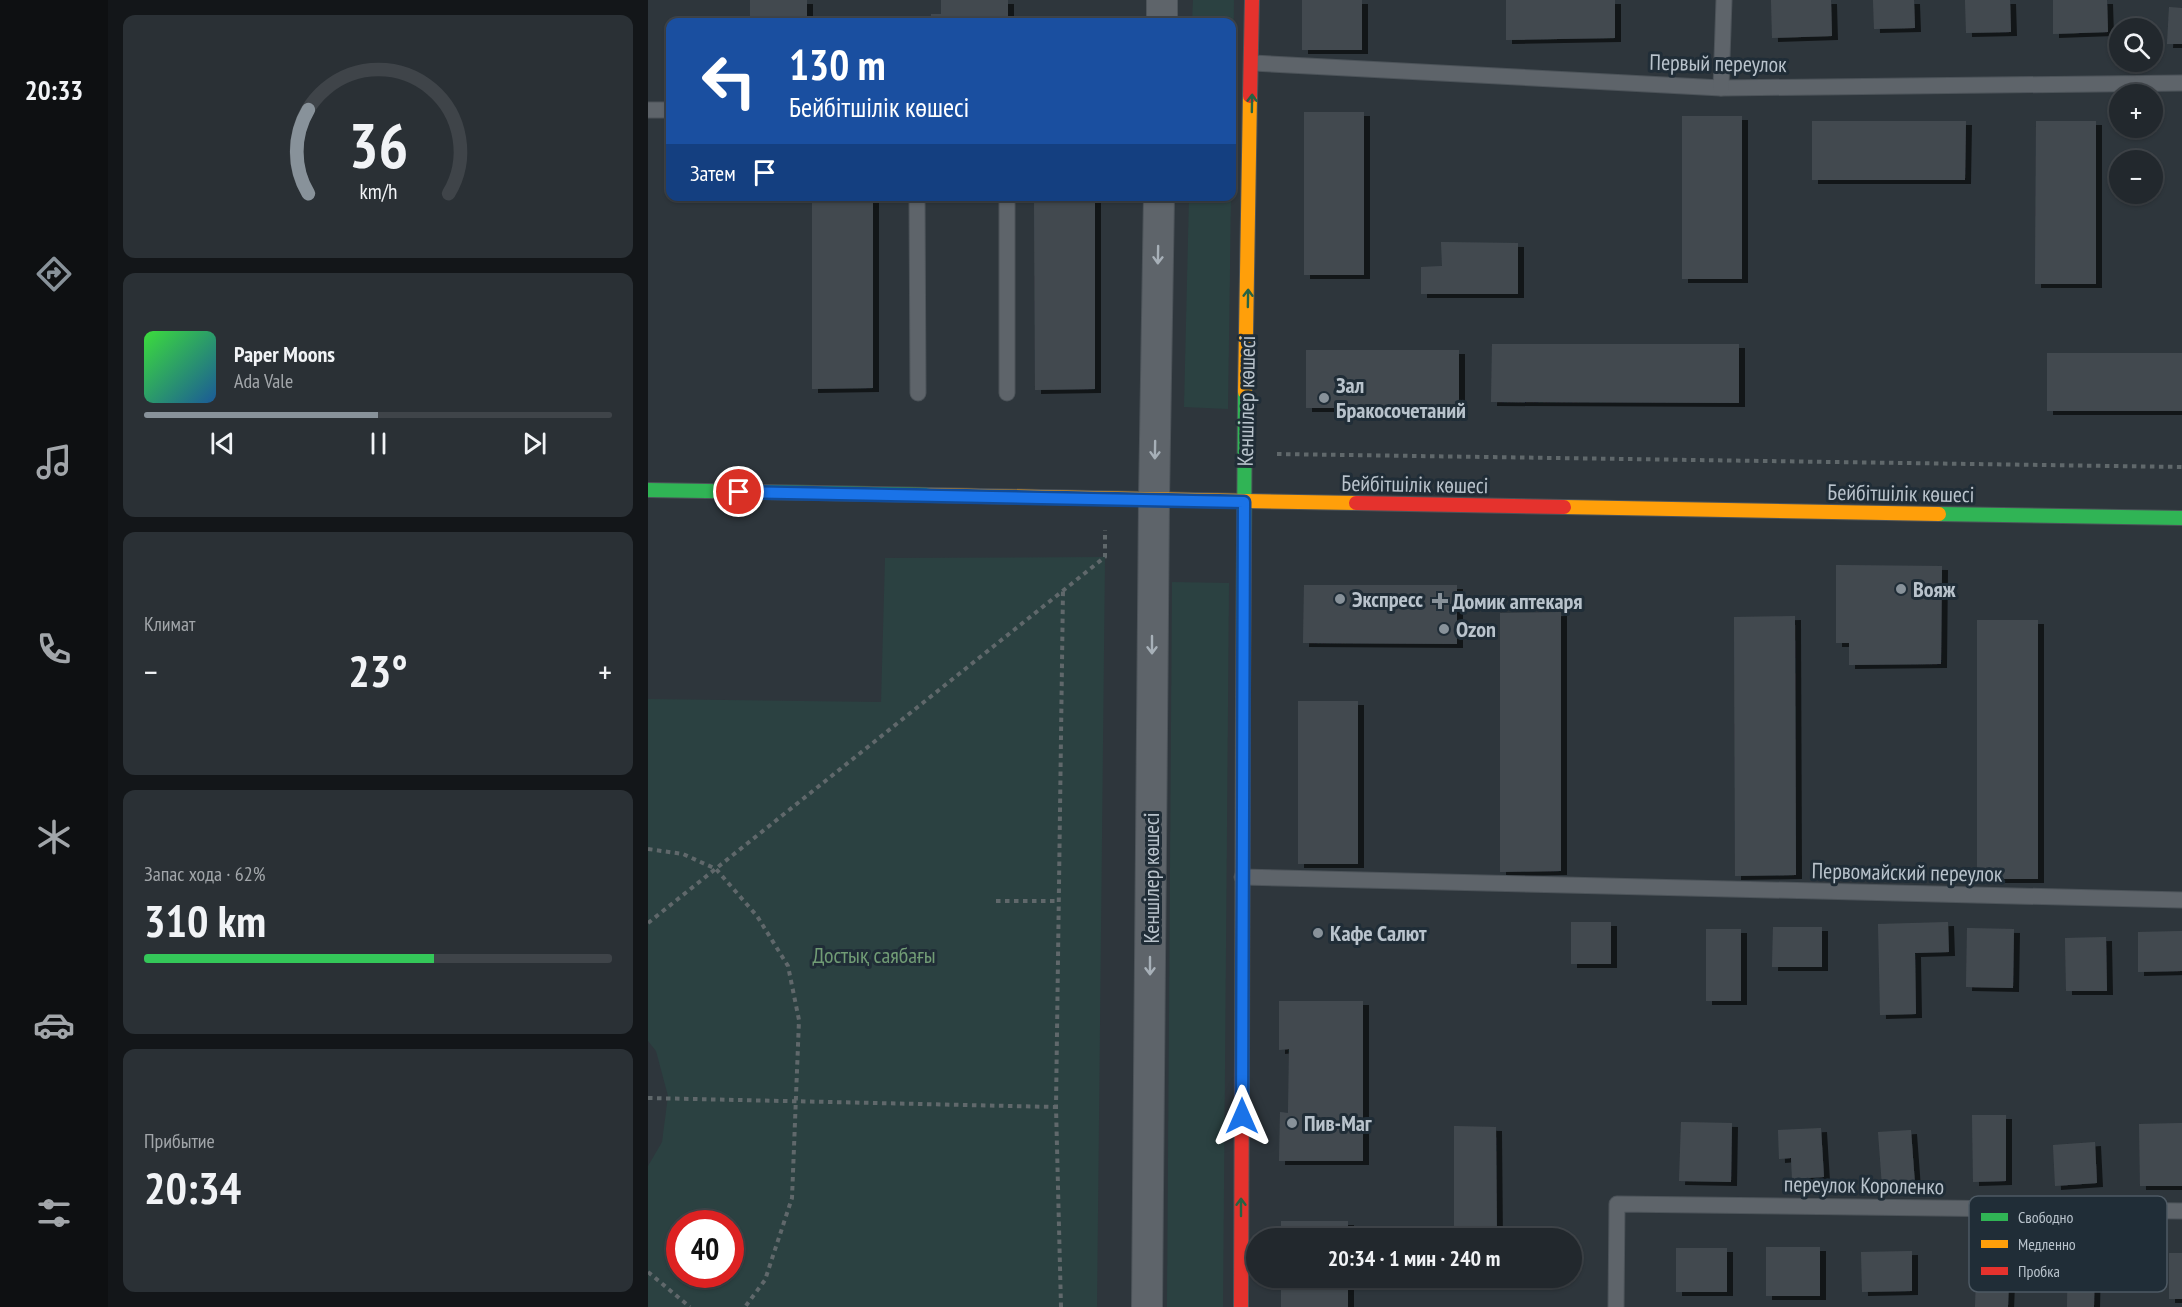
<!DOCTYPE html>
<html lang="ru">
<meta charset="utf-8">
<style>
body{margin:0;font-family:"PT Sans Narrow",sans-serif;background:#2a3035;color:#f1f3f6;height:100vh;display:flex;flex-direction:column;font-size:22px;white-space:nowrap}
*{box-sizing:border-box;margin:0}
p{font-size:20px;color:#a2a6aa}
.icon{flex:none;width:33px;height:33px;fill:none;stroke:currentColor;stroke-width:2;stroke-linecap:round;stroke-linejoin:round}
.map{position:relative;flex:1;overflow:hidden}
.sheet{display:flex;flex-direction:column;gap:15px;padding:15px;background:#131619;width:540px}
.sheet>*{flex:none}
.banner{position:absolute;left:18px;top:18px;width:570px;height:183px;border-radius:12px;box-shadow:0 2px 4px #0004,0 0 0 2px #3f4449;background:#1a4fa0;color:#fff;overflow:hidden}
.fabs{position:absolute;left:1461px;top:18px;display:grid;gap:12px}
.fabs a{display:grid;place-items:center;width:54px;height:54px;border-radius:50%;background:#22282d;box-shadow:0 2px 4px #0004,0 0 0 2px #3f4449;font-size:30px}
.speed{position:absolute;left:18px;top:1210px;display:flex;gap:12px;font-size:30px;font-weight:700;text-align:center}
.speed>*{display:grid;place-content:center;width:78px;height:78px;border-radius:50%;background:#22282d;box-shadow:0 2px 4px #0004,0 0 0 2px #3f4449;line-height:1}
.speed .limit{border:9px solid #d22;background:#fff;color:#111}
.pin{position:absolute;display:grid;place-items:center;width:51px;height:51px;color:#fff;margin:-26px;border:3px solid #fff;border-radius:50%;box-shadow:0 2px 6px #0007}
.me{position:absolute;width:66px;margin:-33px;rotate:0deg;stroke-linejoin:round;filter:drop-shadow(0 0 4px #0008)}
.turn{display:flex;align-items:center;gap:21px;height:126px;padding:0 24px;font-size:27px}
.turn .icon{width:78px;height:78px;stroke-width:2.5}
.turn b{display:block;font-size:42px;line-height:51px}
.then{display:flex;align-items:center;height:57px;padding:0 24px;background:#0003;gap:12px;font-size:22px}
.big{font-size:45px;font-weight:600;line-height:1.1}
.sheet .widget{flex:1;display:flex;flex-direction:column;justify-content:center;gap:9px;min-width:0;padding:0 21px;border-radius:12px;background:#2a3035}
.sheet .dial{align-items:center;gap:0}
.dial svg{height:156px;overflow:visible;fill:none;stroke:#3f4449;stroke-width:7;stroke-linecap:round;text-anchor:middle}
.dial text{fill:#f1f3f6;stroke:none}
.song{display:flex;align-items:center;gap:18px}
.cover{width:72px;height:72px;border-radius:9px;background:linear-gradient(135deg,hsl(120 70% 55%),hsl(210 70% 35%))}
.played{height:6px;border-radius:3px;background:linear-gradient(90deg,#88929a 50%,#3f4449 50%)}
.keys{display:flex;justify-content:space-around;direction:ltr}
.heat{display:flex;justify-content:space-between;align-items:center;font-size:33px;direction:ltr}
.charge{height:9px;border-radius:4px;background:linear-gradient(90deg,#34c759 62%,#3f4449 0)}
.trip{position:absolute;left:598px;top:1228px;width:336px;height:60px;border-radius:30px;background:#22282d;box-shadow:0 2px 4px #0004,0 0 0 2px #3f4449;font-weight:600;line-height:60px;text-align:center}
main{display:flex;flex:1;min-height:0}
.tabs{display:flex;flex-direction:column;width:108px;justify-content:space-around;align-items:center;background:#0e1012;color:#a2a6aa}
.tabs .icon{width:42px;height:42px}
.tabs .selected{color:#88929a}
.tabs b{font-size:27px;color:#f1f3f6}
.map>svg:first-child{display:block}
</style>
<main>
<nav class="tabs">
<b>20:33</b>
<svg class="icon selected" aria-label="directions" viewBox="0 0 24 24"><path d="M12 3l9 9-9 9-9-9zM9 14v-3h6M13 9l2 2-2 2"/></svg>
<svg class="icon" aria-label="music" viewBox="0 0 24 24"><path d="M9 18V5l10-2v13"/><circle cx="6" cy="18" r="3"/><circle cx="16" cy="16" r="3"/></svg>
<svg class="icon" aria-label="phone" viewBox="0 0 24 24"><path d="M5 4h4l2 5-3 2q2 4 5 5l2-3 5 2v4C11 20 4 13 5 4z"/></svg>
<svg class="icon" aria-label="climate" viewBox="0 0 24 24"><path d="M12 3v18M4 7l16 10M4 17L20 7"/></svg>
<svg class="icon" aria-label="car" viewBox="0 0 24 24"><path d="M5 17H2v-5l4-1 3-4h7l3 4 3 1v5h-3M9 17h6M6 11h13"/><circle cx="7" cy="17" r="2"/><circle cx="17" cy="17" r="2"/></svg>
<svg class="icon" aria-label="filters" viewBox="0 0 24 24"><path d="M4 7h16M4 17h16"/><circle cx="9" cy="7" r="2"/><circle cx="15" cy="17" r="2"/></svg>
</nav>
<section class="sheet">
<div class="widget dial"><svg viewBox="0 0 100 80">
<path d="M14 69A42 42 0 1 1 86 69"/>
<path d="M14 69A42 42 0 0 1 14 26" stroke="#88929a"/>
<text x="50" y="56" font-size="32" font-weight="700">36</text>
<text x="50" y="72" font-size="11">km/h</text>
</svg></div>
<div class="widget">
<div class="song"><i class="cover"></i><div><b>Paper Moons</b><p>Ada Vale</p></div></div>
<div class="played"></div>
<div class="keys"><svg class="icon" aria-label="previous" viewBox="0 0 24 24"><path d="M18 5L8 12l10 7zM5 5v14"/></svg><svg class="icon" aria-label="pause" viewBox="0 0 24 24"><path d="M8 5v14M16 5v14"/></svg><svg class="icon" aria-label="next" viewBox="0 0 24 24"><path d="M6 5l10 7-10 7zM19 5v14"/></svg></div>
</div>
<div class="widget"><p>Климат</p>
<div class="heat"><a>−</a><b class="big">23°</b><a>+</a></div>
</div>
<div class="widget"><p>Запас хода · 62%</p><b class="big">310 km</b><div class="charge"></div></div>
<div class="widget"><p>Прибытие</p><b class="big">20:34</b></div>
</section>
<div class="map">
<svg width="1534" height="1307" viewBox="0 0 1534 1307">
<defs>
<filter id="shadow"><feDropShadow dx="6" dy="4" stdDeviation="0" flood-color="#0009"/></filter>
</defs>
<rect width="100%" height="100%" fill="#2e363c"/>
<g fill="#2b4141" fill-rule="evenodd">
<polygon points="545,0 586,0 584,159 584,22 544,22"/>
<polygon points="541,197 583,197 580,409 536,407"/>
<path d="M457,557L449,1307H0V1166L14,1142L20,1096L8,1051L0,1041V699L233,702L237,558ZM32,1224H82V1275H32Z"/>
<polygon points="524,582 581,583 575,1307 519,1307"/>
</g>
<g fill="#434a50" filter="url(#shadow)">
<rect x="102" y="0" width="57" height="22"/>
<polygon points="293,0 360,0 360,22 283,22 283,14 293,14"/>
<rect x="654" y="0" width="60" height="50"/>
<polygon points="858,0 967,0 967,38 858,40"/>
<polygon points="1123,0 1183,0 1184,36 1124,38"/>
<polygon points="1225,0 1266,0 1267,28 1226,29"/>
<polygon points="1317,0 1362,0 1363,32 1318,33"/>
<polygon points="1405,0 1459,0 1460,32 1405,34"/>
<polygon points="1521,7 1534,8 1534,44 1519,44"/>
<rect x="656" y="112" width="60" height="163"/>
<rect x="1034" y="116" width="60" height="163"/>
<polygon points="1164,121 1318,121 1317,180 1164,180"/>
<polygon points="1388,121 1448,121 1448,284 1387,284"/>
<polygon points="164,196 225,196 225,388 164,389"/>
<polygon points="386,196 447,196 447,389 387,390"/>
<polygon points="793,242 870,243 870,294 773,294 773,267 794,266"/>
<polygon points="844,344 1091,344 1091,403 843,402"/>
<rect x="658" y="350" width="153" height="58"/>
<rect x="1399" y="353" width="135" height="58"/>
<polygon points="1188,565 1294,566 1293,664 1201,665 1201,643 1188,643"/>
<polygon points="656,585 809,585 809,644 655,643"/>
<polygon points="913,612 913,871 852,872 852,613"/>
<polygon points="1147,616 1148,875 1087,876 1086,617"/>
<rect x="1329" y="620" width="61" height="259"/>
<rect x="650" y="701" width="60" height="163"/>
<rect x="923" y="922" width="40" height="42"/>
<polygon points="1300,922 1301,952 1267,953 1268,1014 1232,1015 1230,924"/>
<polygon points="1125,927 1174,927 1174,967 1124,967"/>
<polygon points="1319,928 1366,929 1365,988 1318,987"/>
<rect x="1058" y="929" width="35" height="72"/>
<polygon points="1534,931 1534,971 1490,972 1490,932"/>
<polygon points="1458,937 1459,991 1418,991 1417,938"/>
<polygon points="631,1001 715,1001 715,1161 631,1161 632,1112 640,1113 641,1049 631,1050"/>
<polygon points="1324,1115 1358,1115 1358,1181 1325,1182"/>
<polygon points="1033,1122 1084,1123 1083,1182 1031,1181"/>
<polygon points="1534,1123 1534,1186 1492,1186 1491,1124"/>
<polygon points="806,1126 848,1127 849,1239 806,1239"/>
<polygon points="1173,1128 1176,1177 1144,1179 1143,1158 1131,1159 1130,1130"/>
<polygon points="1263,1130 1267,1184 1234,1186 1230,1132"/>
<polygon points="1447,1142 1449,1183 1407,1186 1405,1145"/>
<rect x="633" y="1221" width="67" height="18"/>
<rect x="1118" y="1247" width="54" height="49"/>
<rect x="1028" y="1248" width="51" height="44"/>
<polygon points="1264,1251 1264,1291 1214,1292 1213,1252"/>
<polygon points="1329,1252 1362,1253 1360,1307 1327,1307"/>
<rect x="1521" y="1253" width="13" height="46"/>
<polygon points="1420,1256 1447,1256 1446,1307 1419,1307"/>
<rect x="633" y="1278" width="67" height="29"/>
</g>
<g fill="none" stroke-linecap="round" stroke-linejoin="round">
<g stroke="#4c5359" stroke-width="17">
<g id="lane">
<polyline points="605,63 1073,88 1534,83"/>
<polyline points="1073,88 1076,0"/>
<polyline points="0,110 22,110"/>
<polyline points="269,196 270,393"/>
<polyline points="359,196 359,393"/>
<polyline points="594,877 1534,900"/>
<polyline points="968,1307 969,1204 1534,1211"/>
</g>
</g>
<g stroke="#4c5359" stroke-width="32">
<g id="street">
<polyline points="514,22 514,0"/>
<polyline points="499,1307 506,500 511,196"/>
</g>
</g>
<g stroke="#4c5359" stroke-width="16">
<g id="fast">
<polyline points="0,490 282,495"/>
<polyline points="1291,514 1534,518"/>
<polyline points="595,696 597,392"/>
</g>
</g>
<g stroke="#4c5359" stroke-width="16">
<g id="slow">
<polyline points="597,392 602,96"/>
<polyline points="282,495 708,503"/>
<polyline points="916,507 1291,514"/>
<polyline points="594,1053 595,696"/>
</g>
</g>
<g stroke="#4c5359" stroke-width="16">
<g id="jam">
<polyline points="602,96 604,0"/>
<polyline points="708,503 916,507"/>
<polyline points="593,1307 594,1053"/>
</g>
</g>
<g stroke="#60686b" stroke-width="4" stroke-dasharray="4.5 4.5" stroke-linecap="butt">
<polyline points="629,454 1534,467"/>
<polyline points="0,849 35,854 68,869 109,916 140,966 151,1020 144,1198 117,1280 97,1307"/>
<polyline points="348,901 411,901"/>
<polyline points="0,923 457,557 457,530"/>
<polyline points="0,1098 408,1107"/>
<polyline points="0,1272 42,1307"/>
<polyline points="413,1307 408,1107 415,589"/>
</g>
<use href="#lane" stroke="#5e646a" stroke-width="15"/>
<use href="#street" stroke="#5e646a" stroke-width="30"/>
<use href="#fast" stroke="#30b455" stroke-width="14"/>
<use href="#slow" stroke="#ff9f0a" stroke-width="14"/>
<use href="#jam" stroke="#e5322d" stroke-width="14"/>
</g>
<defs><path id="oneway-shaft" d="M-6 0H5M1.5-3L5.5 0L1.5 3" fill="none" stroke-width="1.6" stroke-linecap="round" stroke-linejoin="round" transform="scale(1.5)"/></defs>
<g stroke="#266343">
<use href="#oneway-shaft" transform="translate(604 103) rotate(-89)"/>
<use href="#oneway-shaft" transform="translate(600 298) rotate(-89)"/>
<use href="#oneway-shaft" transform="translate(593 1207) rotate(-90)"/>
</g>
<g stroke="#a7b0b8">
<use href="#oneway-shaft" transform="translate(510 255) rotate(91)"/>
<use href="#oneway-shaft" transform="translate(507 450) rotate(91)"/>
<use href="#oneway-shaft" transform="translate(504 645) rotate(90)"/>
<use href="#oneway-shaft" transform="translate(502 966) rotate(90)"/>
</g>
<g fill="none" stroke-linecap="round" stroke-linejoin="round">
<g stroke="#114b97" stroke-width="15">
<polyline id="route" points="91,492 596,502 594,1116"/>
</g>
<use href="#route" stroke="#1a73e8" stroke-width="10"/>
</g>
<g fill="#88929a" stroke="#202d37" stroke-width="2">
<circle cx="676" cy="398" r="6"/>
<circle cx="1253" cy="589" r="6"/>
<circle cx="692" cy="599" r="6"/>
<path d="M789 592h6v6h6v6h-6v6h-6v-6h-6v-6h6z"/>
<circle cx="796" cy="629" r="6"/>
<circle cx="670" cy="933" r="6"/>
<circle cx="644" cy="1123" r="6"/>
</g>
<g text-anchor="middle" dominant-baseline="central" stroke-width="6" stroke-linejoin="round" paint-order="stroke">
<g font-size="22" fill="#b9c3cc" stroke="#202d37">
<text transform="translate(1070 63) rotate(1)">Первый переулок</text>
<text transform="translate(598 401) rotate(-89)">Кеншілер көшесі</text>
<text transform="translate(767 484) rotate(1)">Бейбітшілік көшесі</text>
<text transform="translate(1253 493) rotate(1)">Бейбітшілік көшесі</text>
<text transform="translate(1259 872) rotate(1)">Первомайский переулок</text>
<text transform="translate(503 878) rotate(-90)">Кеншілер көшесі</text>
<text transform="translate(1216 1185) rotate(1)">переулок Короленко</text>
</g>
<g font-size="22" font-weight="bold" fill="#b9c3cc" stroke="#202d37" text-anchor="start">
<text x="688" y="385">Зал<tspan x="688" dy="25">Бракосочетаний</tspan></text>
<text x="1265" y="589">Вояж</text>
<text x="704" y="599">Экспресс</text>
<text x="804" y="601">Домик аптекаря</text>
<text x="808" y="629">Ozon</text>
<text x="682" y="933">Кафе Салют</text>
<text x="656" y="1123">Пив-Маг</text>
</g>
<g font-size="22" fill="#719c75" stroke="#202d37">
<text x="226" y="955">Достық саябағы</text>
</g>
</g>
<rect x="1321" y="1196" width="198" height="96" rx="9" fill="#202d37" stroke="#4e5a64" stroke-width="1.5"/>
<rect x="1333" y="1213" width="27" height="8" fill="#30b455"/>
<rect x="1333" y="1240" width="27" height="8" fill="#ff9f0a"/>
<rect x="1333" y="1267" width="27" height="8" fill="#e5322d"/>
<g font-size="16" fill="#b9c3cc">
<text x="1370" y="1223">Свободно</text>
<text x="1370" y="1250">Медленно</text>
<text x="1370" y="1277">Пробка</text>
</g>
</svg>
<div class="fabs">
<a><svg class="icon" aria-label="search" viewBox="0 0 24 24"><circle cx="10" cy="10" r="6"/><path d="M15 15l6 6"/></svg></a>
<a>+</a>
<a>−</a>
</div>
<div class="speed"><div class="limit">40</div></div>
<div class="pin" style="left:91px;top:492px;background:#d93025"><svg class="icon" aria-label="arrive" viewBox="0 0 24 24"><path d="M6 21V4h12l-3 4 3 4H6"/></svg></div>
<svg class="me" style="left:594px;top:1116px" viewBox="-20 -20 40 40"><path d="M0-17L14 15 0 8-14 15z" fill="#1a73e8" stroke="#fff" stroke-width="4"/></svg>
<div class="trip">20:34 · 1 мин · 240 m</div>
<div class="banner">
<div class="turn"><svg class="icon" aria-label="left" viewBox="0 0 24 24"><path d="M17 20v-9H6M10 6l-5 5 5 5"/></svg><div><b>130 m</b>Бейбітшілік көшесі</div></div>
<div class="then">Затем<svg class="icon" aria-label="arrive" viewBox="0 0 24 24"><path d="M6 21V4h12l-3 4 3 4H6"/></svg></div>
</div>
</div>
</main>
